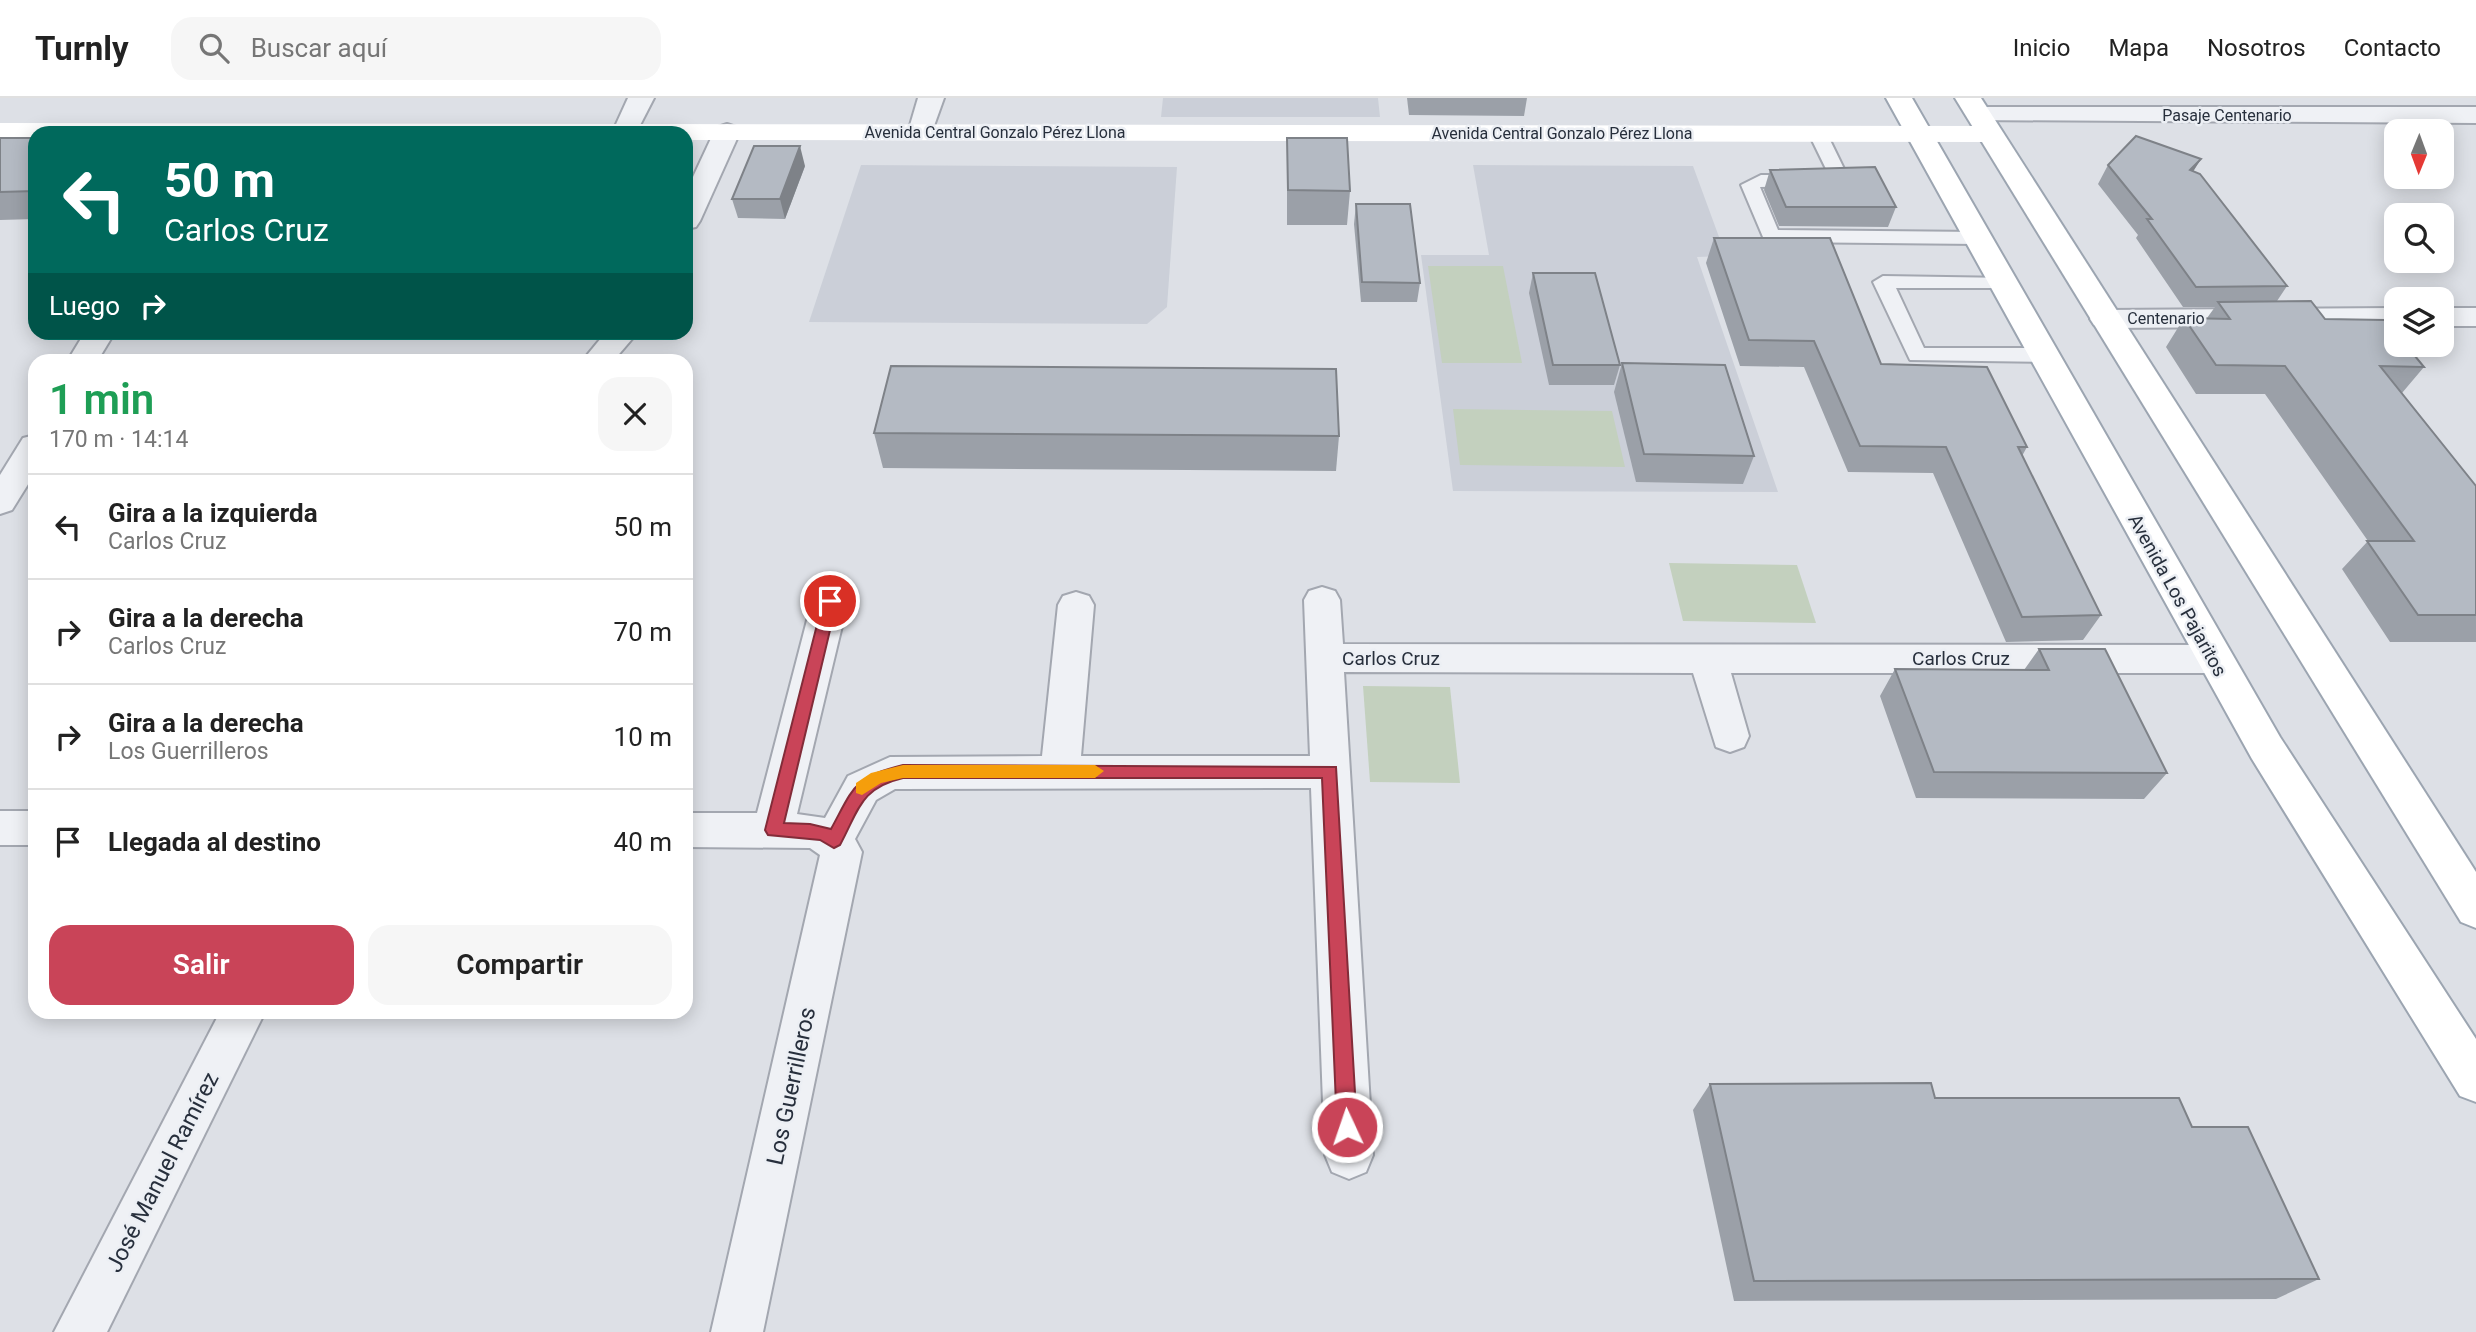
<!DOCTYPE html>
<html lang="es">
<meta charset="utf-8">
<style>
body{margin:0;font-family:Roboto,sans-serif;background:#f6f6f6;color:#222;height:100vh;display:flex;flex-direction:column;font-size:26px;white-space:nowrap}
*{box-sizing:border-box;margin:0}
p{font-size:23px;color:#767676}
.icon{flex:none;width:38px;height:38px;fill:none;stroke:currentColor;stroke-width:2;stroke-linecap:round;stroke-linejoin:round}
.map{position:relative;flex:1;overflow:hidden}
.sheet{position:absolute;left:28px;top:256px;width:665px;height:665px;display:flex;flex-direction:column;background:#fff;border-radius:21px;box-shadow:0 4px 18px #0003}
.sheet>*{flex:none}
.hud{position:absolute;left:28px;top:28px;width:665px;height:214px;border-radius:21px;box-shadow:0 4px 18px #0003;background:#00695c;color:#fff;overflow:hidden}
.needle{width:46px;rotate:181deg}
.buttons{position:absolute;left:2384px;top:21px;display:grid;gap:14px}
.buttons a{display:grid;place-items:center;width:70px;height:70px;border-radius:14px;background:#fff;box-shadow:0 4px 18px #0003;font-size:35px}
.pin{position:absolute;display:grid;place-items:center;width:60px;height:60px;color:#fff;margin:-30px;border:4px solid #fff;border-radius:50%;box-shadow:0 2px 7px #0007}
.me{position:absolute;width:77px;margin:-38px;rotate:357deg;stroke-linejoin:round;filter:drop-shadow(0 0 5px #0008)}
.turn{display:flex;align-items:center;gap:24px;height:147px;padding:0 21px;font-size:32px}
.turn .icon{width:91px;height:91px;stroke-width:2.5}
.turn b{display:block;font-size:49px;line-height:60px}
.then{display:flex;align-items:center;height:66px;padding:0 21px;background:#0003;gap:14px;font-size:26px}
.round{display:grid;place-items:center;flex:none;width:74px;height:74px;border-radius:21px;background:#f6f6f6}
.head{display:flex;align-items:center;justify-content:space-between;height:119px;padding:0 21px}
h1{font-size:42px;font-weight:600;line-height:52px;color:#1e9e55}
.cta{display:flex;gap:14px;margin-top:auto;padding:14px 21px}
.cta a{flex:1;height:80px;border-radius:21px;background:#c94458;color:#fff;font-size:28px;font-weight:600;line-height:80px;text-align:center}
.cta a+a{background:#f6f6f6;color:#222}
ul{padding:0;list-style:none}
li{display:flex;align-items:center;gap:21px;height:105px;padding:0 21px;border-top:2px solid #e0e0e0}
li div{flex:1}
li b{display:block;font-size:26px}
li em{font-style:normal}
header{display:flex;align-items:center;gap:42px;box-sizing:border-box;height:98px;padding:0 35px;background:#fff;border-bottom:2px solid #e0e0e0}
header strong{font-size:33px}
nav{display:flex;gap:38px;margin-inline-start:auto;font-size:24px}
.search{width:490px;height:63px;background:#f6f6f6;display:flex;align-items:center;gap:18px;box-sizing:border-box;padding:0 24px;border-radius:21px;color:#767676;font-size:26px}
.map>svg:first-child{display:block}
</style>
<header>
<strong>Turnly</strong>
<div class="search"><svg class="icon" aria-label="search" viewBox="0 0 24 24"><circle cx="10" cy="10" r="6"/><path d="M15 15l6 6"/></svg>Buscar aquí</div>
<nav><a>Inicio</a><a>Mapa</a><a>Nosotros</a><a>Contacto</a></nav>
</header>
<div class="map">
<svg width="2476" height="1234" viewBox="0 0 2476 1234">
<rect width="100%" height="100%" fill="#dde0e6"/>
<g fill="#cbcfd8">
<polygon points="1163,0 1378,0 1380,19 1161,19"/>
<polygon points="861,67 1177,69 1167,209 1147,226 809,224"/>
<polygon points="1473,67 1693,68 1726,158 1697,159 1778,394 1453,393 1421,157 1489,157"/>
</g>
<g fill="#c3d0be">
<polygon points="1428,168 1503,168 1522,265 1442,265"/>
<polygon points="1453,311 1612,313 1625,369 1460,367"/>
<polygon points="1669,465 1797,467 1816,525 1683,523"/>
<polygon points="1363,588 1450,589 1460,685 1370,684"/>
</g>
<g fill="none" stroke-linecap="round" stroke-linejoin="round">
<defs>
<g id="lane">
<polygon points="1818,31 1827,36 1847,77 1840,86 1834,87 1760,89 1778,132 1978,134 1988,140 1978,146 1777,144 1763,139 1741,87 1761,77 1829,77 1809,36"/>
<polygon points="1883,178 2010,180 2013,184 2010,188 2003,190 1896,190 1924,250 2043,250 2053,257 2043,264 1910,262 1873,184"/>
</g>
<g id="street">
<polygon points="628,0 654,0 636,35 612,35"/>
<polygon points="918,0 944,0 930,39 912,39 908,34"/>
<polygon points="1979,9 2476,9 2476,25 1970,22 1966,17 1970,12"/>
<polygon points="727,26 736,29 740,34 700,123 696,129 686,131 686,94 714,34 718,29"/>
<polygon points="2396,210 2396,228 2105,230 2094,227 2090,221 2094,215 2105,212"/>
<rect x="2441" y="210" width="35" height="18"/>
<polygon points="85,234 115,234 98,262 68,262"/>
<polygon points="606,234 638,234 614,262 583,262"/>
<polygon points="35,337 35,375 12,412 0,416 0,377 23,340"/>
<polygon points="1322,489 1335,493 1340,502 1343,546 2214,547 2227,551 2233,561 2227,571 2214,575 1731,575 1749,638 1744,649 1730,654 1716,649 1693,575 1344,574 1373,1057 1366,1074 1349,1081 1332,1074 1325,1057 1311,690 895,691 876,702 855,741 862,754 763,1234 711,1234 820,757 810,750 686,749 686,715 757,715 812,503 817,494 830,490 843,494 848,503 797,716 825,720 848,678 890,659 1042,658 1058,507 1063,498 1076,494 1089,498 1094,507 1081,658 1310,658 1304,502 1309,493"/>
<rect x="0" y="713" width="35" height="34"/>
<polygon points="220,914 265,914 107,1234 54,1234"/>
</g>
<g id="primary">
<polygon points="1886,0 1912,0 2280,639 2476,941 2476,1004 2460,998 2252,661"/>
<polygon points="1955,0 1981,0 2476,774 2476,830 2461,824"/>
</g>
</defs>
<use href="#lane" stroke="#a3a7b0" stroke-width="4"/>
<use href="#street" stroke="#a3a7b0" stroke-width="4"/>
<use href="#primary" stroke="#9ca5b1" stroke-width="4"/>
<use href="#lane" fill="#eff1f5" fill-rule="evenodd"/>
<use href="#street" fill="#eff1f5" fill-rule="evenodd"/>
<polygon fill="#fff" fill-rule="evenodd" points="0,25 1990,28 1999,31 2003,36 1999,41 1990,44 686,42 686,35 35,35 35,41 0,41"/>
<use href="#primary" fill="#fff" fill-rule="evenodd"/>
</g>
<g fill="#9ba0a8">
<polygon points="1407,0 1527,0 1524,18 1409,17"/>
<polygon points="0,40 35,40 35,121 0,122"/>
<polygon points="1287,40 1350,93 1347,127 1287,127"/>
<polygon points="2201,61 2193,73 2287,188 2277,203 2325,221 2424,269 2402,295 2476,388 2476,544 2390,544 2342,471 2368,443 2265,296 2196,296 2166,249 2184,220 2207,220 2215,209 2183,209 2136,140 2138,137 2098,86 2108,67"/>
<polygon points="805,68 785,121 738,120 732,101"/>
<polygon points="1770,72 1896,109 1888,129 1779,128 1764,92"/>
<polygon points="1356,106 1420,185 1417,204 1361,204 1354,126"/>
<polygon points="1714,140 1881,266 2027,349 2022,358 2101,517 2083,542 2006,544 1933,375 1848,374 1804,269 1740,268 1706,165"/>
<polygon points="1533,175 1620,267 1614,287 1549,287 1529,195"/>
<polygon points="1622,265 1754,358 1743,386 1636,384 1614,294"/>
<polygon points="874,335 1339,338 1336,373 883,370"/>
<polygon points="2039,551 2167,675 2144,701 1916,700 1880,598 1895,571 2024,572"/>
<polygon points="1710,986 1935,1000 2192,1029 2319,1181 2276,1201 1734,1203 1693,1012"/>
</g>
<g fill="#7e8288">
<polygon points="800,48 805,68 785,121 780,101"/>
<polygon points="2201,61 2189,80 2190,72"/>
</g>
<g fill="#b4bac3" stroke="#7e8288" stroke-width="2">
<polygon points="2136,38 2201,61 2190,72 2200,76 2287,188 2196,189 2147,121 2152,121 2108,67"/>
<polygon points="0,40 35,40 35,93 0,94"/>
<polygon points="1287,40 1347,40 1350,93 1288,92"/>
<polygon points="754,48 800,48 780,101 732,101"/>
<polygon points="1875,69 1896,109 1786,109 1770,72"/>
<polygon points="1356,106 1410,106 1420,185 1362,184"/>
<polygon points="1714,140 1830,140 1881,266 1987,269 2027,349 2018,349 2101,517 2022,519 1946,349 1860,348 1814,243 1749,242"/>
<polygon points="1533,175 1595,175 1620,267 1553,267"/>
<polygon points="2311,203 2325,221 2385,222 2396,235 2396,247 2406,247 2424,269 2380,268 2476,388 2476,517 2418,517 2367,443 2414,443 2285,268 2216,267 2184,220 2230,221 2218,204"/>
<polygon points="1622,265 1725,267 1754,358 1644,356"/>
<polygon points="891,268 1336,271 1339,338 874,335"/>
<polygon points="2039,551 2105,551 2167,675 1934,674 1895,571 2049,572"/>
<polygon points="1931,985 1935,1000 2179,1000 2192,1029 2248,1029 2319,1181 1754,1183 1710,986"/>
</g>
<path fill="#c94458" stroke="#832c39" stroke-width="2" d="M830,498L837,503L784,725L810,726L831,731C854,689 853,679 903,667L1336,669L1357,1029L1354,1036L1347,1039L1340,1036L1337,1029L1322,680H903C860,690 859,712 840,747L834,750L820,742L768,737L765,732L823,503Z"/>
<polygon fill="#f59e0b" points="903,667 1095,667 1104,673 1095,680 903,680 881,685 862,697 856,695 856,685 871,675"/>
<g text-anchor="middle" stroke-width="5" stroke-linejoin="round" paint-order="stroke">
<g font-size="16" fill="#272f3c" stroke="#eceff4">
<text x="2227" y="23">Pasaje Centenario</text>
<text x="995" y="40">Avenida Central Gonzalo Pérez Llona</text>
<text x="1562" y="41">Avenida Central Gonzalo Pérez Llona</text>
<text x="2166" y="226">Centenario</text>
</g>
<g font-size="19" fill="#272f3c" stroke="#eceff4">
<text transform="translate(2178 497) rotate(61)" y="7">Avenida Los Pajaritos</text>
<text x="1391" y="567">Carlos Cruz</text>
<text x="1961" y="567">Carlos Cruz</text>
</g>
<g font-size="23" fill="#272f3c" stroke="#eceff4">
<text transform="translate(791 988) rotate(-78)" y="8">Los Guerrilleros</text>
<text transform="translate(162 1074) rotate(-63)" y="8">José Manuel Ramírez</text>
</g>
</g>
</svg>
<div class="buttons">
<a><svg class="needle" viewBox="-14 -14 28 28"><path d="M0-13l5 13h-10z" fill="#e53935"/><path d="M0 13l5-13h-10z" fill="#767676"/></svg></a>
<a><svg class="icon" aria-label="search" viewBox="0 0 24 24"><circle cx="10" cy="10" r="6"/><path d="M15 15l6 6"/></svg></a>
<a><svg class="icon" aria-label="layers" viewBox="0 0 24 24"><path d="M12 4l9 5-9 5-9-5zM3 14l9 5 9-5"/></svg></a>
</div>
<div class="pin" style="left:830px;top:503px;background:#d93025"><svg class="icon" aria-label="arrive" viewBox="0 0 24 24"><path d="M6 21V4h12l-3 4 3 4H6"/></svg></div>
<svg class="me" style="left:1347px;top:1029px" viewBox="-20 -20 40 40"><circle r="17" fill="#c94458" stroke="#fff" stroke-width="3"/><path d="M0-11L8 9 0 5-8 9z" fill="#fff"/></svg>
<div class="hud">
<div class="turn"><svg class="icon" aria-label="left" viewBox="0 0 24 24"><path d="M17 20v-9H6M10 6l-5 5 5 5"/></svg><div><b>50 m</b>Carlos Cruz</div></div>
<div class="then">Luego<svg class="icon" aria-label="right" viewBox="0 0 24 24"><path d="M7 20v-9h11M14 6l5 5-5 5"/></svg></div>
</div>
<section class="sheet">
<div class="head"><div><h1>1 min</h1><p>170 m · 14:14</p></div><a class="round"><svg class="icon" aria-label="close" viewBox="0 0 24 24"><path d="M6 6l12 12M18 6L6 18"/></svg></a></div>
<ul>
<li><svg class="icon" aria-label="left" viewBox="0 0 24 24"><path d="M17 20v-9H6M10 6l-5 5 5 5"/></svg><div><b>Gira a la izquierda</b><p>Carlos Cruz</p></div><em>50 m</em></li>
<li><svg class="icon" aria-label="right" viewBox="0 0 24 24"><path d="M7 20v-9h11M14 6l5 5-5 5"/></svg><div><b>Gira a la derecha</b><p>Carlos Cruz</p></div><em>70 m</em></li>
<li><svg class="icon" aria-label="right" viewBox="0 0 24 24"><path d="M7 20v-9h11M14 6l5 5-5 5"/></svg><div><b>Gira a la derecha</b><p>Los Guerrilleros</p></div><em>10 m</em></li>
<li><svg class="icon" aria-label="arrive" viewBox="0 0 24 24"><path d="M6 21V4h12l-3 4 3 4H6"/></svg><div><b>Llegada al destino</b></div><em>40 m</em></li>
</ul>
<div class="cta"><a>Salir</a><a>Compartir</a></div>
</section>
</div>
